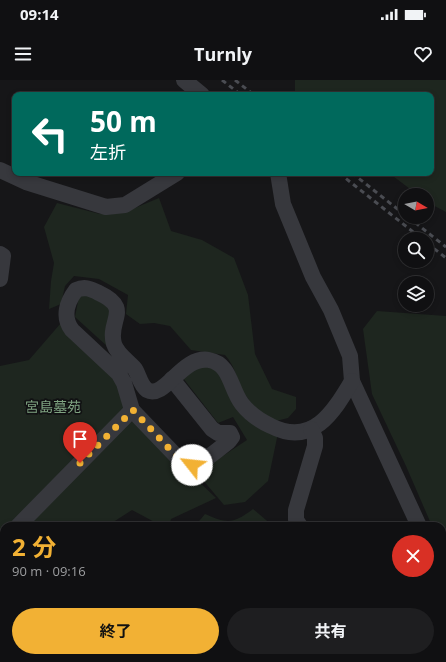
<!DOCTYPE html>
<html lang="ja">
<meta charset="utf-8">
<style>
body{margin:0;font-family:"Open Sans","Noto Sans JP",sans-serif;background:#1e1e20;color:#f1f3f6;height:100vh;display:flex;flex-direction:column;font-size:15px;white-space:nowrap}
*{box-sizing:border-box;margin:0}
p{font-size:13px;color:#9c9d9f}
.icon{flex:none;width:22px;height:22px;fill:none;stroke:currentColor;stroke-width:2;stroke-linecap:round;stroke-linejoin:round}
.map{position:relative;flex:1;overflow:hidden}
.sheet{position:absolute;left:0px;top:442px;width:446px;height:140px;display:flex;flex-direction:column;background:#101012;border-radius:12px 12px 0 0;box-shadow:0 2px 6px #0003,0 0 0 1px #303032}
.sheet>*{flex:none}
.guide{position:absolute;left:12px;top:12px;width:422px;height:84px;border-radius:8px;box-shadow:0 2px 6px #0003,0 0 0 1px #303032;background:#00695c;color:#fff;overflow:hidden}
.needle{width:26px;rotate:100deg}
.fabs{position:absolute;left:398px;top:108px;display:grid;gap:8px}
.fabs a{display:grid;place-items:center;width:36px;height:36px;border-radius:50%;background:#101012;box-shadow:0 2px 6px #0003,0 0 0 1px #303032;font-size:20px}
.pin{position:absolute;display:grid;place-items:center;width:34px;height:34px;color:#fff;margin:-41px -17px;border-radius:50% 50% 50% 0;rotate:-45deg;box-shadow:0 0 4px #0007}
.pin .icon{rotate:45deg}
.me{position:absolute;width:44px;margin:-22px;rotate:299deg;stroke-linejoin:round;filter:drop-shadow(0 0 3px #0008)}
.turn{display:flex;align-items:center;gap:14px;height:84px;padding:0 12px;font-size:18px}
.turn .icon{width:52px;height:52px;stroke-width:2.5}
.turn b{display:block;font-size:28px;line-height:34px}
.round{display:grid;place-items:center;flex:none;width:42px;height:42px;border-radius:21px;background:#1e1e20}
.overview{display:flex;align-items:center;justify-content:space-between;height:68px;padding:0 12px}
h1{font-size:24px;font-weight:700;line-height:30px;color:#f2b134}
.cta{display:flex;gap:8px;margin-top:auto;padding:8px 12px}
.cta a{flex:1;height:46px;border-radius:24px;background:#f2b134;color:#111;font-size:16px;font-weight:700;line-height:46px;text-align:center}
.cta a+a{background:#1e1e20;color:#f1f3f6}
.status{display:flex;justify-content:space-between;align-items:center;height:28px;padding:0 20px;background:#101012;direction:ltr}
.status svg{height:11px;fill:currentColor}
header{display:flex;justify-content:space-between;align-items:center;height:52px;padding:0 12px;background:#101012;font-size:18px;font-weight:700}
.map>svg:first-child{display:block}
</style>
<div class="status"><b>09:14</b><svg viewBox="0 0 49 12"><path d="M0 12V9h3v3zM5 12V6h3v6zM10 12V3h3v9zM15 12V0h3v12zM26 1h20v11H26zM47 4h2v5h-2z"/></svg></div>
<header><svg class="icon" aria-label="menu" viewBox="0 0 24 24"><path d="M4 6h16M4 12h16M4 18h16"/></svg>Turnly<svg class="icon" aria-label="heart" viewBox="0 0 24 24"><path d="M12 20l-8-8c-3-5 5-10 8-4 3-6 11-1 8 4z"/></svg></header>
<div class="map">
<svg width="446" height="582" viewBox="0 0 446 582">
<rect width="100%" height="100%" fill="#161618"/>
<g fill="#1e261f">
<polygon points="295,0 446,0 446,132 427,122 427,115 418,115 389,93 431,93 431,15 295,15"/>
<path d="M159,118L171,151L202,160L234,178L248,215L255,274L272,309L296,317V329L288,338L272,342C260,333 249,323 242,309C235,295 236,288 225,275L191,270L170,246L154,243L140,244L126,234L128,215L99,199L74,196L65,206L61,224L49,229L51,201L54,183L44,147L57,123L100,134L130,130Z"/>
<polygon points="80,211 107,221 113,231 107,266 75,237"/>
<polygon points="377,231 446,236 446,479 442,470 442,446 432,446 406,386 372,314 363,249"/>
<polygon points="61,243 118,300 127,325 13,446 4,446 4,456 0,460 0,286 29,280"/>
<polygon points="210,286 226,295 278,353 268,401 245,422 224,425 197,393 247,360 233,337 218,343 183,298 194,288"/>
<polygon points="135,341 216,418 171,439 169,446 162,446 132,430 107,446 25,446 125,344"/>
<path d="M253,429L273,446H195L205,434C228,444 233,444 253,429Z"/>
<polygon points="0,499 4,503 4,562 0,565"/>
<polygon points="446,528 446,582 426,582 427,578 442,578 442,537"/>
</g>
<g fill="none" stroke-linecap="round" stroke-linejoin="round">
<g stroke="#37383d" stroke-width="16">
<polyline points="184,0 202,15"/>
<polyline points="0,90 26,102 106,127 125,125 177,93"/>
<polyline points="278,93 283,124 313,197 331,230 350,276 352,301 419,446"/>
<polyline points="0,174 3,176 0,199"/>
<path d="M132,330L180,380C184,383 187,385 192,385C202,384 221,367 229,361L232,357L230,353H218L212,349L172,299"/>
<path d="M18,446L132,330L124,303L119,294L72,250C62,237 67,222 76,210C85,206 91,209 99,213C133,229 107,240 114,264C117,274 128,281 135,289C139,295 140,305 147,310C165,320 182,275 209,280C231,284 230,309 242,324C249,333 260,341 271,346C312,367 333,333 352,301"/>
<polyline points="300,446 296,440 296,430 315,366 315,358 311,349"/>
<polyline points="0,466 4,461"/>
<polyline points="0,489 4,495"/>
<polyline points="113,578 118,582"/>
<polyline points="214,578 219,582"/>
<polyline points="45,582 47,578"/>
<polyline points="90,582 92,578"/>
<polyline points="243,582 246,578"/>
<polyline points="416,582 417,578"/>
</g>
<g stroke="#4a4c52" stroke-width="3" stroke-dasharray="5 4" stroke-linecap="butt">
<polyline points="222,0 241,15"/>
<polyline points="235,0 254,15"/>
<polyline points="339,93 422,159"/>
<polyline points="352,93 405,135"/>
<polyline points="408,137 446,167"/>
<polyline points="427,163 446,178"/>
</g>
</g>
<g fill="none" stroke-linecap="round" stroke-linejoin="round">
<polyline stroke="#f2b134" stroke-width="7" stroke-dasharray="0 12.6" points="80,383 133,330 180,380 186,384 192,385"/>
</g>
<g text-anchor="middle" stroke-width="3.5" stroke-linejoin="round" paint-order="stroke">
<g font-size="14" fill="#7fa381" stroke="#111113">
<text x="53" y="332">宮島墓苑</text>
</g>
</g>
</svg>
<div class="fabs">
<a><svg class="needle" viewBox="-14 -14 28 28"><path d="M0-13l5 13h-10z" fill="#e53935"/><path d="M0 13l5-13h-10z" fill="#9c9d9f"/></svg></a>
<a><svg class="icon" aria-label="search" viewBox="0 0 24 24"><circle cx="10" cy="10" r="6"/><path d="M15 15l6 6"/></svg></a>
<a><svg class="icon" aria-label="layers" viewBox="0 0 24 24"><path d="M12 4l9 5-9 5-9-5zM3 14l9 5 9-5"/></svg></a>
</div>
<div class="pin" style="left:80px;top:383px;background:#d93025"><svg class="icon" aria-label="arrive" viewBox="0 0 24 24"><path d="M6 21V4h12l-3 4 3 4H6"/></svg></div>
<svg class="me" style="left:192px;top:385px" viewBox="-20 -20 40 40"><circle r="19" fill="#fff"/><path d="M0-13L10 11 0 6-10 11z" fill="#f2b134"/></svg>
<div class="guide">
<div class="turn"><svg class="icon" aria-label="left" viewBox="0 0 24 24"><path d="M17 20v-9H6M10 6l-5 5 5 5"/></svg><div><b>50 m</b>左折</div></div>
</div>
<section class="sheet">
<div class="overview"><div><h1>2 分</h1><p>90 m · 09:16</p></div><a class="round" style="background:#d93025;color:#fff"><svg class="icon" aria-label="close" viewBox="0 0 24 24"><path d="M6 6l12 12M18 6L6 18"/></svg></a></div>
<div class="cta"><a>終了</a><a>共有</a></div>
</section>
</div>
